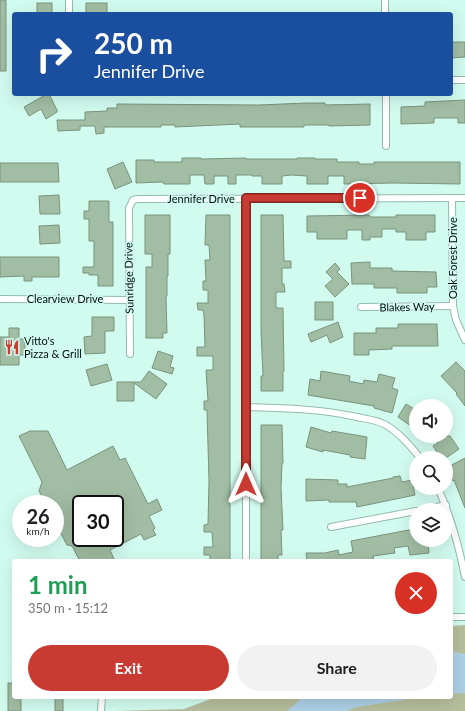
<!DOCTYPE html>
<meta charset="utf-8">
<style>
body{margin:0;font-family:Lato,sans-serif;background:#f2f2f2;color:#202124;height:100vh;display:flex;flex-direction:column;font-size:15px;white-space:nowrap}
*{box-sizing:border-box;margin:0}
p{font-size:13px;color:#757577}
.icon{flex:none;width:22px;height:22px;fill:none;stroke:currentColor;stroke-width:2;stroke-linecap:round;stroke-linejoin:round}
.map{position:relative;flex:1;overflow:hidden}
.sheet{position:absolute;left:12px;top:559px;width:441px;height:140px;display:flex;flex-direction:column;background:#fff;border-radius:4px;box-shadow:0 4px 16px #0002}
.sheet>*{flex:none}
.top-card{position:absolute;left:12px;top:12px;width:441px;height:84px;border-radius:4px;box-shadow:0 4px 16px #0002;background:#1a4fa0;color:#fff;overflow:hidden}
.controls{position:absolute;left:409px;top:399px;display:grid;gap:8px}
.controls a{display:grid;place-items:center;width:44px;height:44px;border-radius:50%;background:#fff;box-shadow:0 4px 16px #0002;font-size:20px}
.speed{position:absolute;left:12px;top:495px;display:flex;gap:8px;font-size:20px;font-weight:700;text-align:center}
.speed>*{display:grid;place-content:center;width:52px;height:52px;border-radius:50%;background:#fff;box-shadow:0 4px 16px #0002;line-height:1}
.speed small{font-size:10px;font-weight:400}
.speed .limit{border:2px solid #111;border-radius:6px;background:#fff;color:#111}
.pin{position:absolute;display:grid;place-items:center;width:34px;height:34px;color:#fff;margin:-17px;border:2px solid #fff;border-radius:50%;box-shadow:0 1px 4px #0007}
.me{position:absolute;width:44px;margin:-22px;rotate:0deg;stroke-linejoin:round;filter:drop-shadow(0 0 3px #0008)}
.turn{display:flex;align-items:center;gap:14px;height:84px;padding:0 16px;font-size:18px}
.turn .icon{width:52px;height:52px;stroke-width:2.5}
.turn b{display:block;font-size:28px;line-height:34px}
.round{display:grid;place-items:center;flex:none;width:42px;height:42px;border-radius:21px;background:#f2f2f2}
.headline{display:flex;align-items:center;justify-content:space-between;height:68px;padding:0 16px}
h1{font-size:24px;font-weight:700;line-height:30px;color:#1e9e55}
.action{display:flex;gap:8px;margin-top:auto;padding:8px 16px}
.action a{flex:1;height:46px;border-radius:24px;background:#c93b32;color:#fff;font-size:16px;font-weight:700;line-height:46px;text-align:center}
.action a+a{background:#f2f2f2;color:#202124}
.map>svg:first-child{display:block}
</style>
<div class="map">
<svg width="465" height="711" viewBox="0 0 465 711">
<rect width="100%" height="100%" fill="#d2fbf0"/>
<polygon fill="#b6be9c" points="465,625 465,711 115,711 184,709 216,697 451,697 451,626"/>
<g fill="#aecfe5">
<polygon points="451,651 465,654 465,693 451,694"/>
<polygon points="303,697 422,697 357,707 347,711 287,711"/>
</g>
<g fill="#a1bda3" stroke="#79937c" fill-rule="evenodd">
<rect x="0" y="0" width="6" height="71"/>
<rect x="37" y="3" width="15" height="11"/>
<rect x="86" y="3" width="21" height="11"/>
<polygon points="451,42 465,42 465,57 451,58"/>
<polygon points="47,94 49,94 57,110 57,112 46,119 41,109 29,116 24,107"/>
<polygon points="465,100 465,123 458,123 458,118 434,118 434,123 401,124 401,107 425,106 425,102"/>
<polygon points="306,103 325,103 325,105 370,104 370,125 329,126 329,125 304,125 304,127 240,127 240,124 175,127 175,125 161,125 161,127 104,127 104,133 96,134 95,126 80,126 80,130 58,131 57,120 85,120 85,112 107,111 107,108 117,108 117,104 259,105"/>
<polygon points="182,158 201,158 201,159 246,158 246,159 297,159 297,158 315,158 315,159 337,159 337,162 359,162 359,164 374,164 374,162 460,162 460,184 394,183 344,184 344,176 328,176 328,184 307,184 307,176 291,175 282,176 282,184 262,184 262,176 252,176 252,175 236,175 236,184 228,184 228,176 214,176 214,184 205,184 204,175 190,175 190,184 164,184 163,182 136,183 136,160 154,160 154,162 182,162"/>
<polygon points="123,162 132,182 115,189 107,169"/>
<polygon points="0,163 58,163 59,182 0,182"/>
<polygon points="59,195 60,214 40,214 39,196"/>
<polygon points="89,201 109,201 109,222 113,222 113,286 98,286 98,275 89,275 89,273 83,273 83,267 94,267 94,241 89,241 89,219 84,219 84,211 89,211"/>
<polygon points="145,215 170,215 170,254 168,254 168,276 167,276 167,296 166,297 167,333 163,333 163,338 146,338 146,267 152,267 152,254 145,254"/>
<polygon points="206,215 230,215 230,561 210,561 210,555 204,555 204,547 213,547 212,532 204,532 204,525 208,524 209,481 207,410 204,410 204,401 208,401 206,370 213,370 213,356 197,356 197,347 205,347 204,315 203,310 198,310 197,303 208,303 208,290 203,290 203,281 206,281 205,260 210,260 209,245 205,245"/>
<polygon points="261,215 283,215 284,261 291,261 291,268 282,268 282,284 284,284 285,292 276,292 276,308 283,308 284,371 283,371 283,391 261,391 261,376 263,376 261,332"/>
<polygon points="369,215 370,217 396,217 396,215 435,215 435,232 426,232 426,240 406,240 406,232 396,232 396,229 382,229 382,237 370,237 370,240 362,240 362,230 347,230 347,239 317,239 317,232 307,232 307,216"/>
<polygon points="59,225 60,243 40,244 39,226"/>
<polygon points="0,257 59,257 59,277 32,277 32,281 24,281 24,276 0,277"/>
<polygon points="370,262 370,268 392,268 392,271 436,272 437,287 427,287 427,293 397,293 397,288 374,288 374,284 352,284 351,263"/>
<polygon points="335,263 340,269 337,272 349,284 335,297 325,286 333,279 326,272"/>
<rect x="315" y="302" width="18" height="18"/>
<polygon points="92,317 114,317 114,331 105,331 105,353 85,354 84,337 92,336"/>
<polygon points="338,322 343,337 330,343 327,335 311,342 308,334"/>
<polygon points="398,324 437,324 438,346 392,346 392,349 369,350 369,355 354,355 354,333 376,333 376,328 398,328"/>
<polygon points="9,328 19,328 19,339 25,339 25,355 19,355 19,365 0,365 0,337 9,337"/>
<polygon points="158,351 173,356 170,367 174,368 172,374 152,368"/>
<polygon points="456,362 465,371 465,406 456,394 457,393 441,376"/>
<polygon points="107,364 112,380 91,386 86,370"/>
<polygon points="149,371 167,384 156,399 134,383 134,401 117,401 117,382 141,382"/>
<polygon points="321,371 350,376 349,381 363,384 364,380 377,382 379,374 395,378 392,388 398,390 392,413 374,408 374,406 308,395 310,379 320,381"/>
<polygon points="406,404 416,410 416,422 413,426 411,426 398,417"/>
<polygon points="261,425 282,425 283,463 282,463 281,487 283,530 281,530 282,555 278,555 278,561 261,561"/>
<polygon points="311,427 331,433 332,431 367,437 365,459 350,457 350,455 323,450 323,452 306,447"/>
<path d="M30,431H48L67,470L113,446L120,460L125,458L148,504L157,499L162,510L149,516L155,528L153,530L156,535L144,540L141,534L110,550L115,561H80L72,546L67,545L55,522V504H46L39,491L42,482L19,436ZM81,504H115V538H81Z"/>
<polygon points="432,436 450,436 459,449 446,458 441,458 433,446 438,443"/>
<polygon points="465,458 465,508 454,480 453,481 446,468"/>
<polygon points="400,476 402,482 412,480 415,495 357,507 356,502 329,502 329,500 306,501 306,479 338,480 338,484 347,484 347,487 393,478 393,477"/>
<polygon points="414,529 416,540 428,540 429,553 410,555 408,546 394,548 395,553 373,556 374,561 307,561 306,553 325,553 338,550 339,555 353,552 351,541"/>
<polygon points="8,683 14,683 14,697 21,697 21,711 8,711"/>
<rect x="55" y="697" width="8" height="14"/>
</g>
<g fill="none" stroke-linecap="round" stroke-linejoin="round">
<defs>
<g id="minor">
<polyline points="385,0 385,14"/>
<polyline points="69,14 69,0"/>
<polyline points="451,80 465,80"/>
<polyline points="386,94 386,146"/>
<polyline points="452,198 453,306 456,320 465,340"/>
<polyline points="0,299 129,300"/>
<polyline points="361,307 453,306"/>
<polyline points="130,354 129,208 133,200 138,199 465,198"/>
<path d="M247,407C284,408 321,409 357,417C366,419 376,420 384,424C399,432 410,445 420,458"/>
<path d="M438,488C451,517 459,546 465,577"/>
<polyline points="422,510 446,505"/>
<polyline points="331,527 416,511"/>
<polyline points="246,561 246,199"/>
<polyline points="451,617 465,617"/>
<polyline points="101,711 102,697"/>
</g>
</defs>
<use href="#minor" stroke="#92bab0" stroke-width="8"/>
<use href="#minor" stroke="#fff" stroke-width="6"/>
</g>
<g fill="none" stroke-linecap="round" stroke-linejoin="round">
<defs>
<polyline id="route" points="246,484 246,198 360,198"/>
</defs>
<use href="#route" stroke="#832620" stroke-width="10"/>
<use href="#route" stroke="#c93b32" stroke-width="7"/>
</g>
<defs>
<symbol id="restaurant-bare" viewBox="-9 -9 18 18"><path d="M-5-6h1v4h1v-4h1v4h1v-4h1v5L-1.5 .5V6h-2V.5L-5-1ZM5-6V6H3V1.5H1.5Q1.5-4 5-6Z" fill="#c93b32" stroke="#d2fbf0" stroke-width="2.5" paint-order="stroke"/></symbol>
</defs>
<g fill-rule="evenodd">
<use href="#restaurant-bare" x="1" y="336" width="22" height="22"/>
</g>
<g text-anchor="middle" stroke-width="3" stroke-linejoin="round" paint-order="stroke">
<g font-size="11" fill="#03100d" stroke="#d2fbf0">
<text x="201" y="203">Jennifer Drive</text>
<text transform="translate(453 258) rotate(-90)" y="4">Oak Forest Drive</text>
<text transform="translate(129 278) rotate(-91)" y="4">Sunridge Drive</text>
<text x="65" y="303">Clearview Drive</text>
<text transform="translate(407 307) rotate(-1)" y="4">Blakes Way</text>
</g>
<g font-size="11" fill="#03100d" stroke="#d2fbf0" text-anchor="start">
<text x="24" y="345">Vitto's<tspan x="24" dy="13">Pizza &amp; Grill</tspan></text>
</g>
</g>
</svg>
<div class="controls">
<a><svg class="icon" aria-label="sound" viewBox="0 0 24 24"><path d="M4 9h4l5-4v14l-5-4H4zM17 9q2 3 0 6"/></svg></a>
<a><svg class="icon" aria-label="search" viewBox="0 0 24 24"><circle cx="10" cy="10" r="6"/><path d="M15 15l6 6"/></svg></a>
<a><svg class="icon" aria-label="layers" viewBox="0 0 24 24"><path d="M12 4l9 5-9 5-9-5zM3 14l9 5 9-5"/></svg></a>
</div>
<div class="speed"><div>26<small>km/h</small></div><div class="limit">30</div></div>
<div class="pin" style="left:360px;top:198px;background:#d93025"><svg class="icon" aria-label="arrive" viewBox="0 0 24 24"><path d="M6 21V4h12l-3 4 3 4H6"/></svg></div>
<svg class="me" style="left:246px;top:484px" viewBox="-20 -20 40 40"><path d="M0-17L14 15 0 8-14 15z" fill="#c93b32" stroke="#fff" stroke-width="4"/></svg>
<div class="top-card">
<div class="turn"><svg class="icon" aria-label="right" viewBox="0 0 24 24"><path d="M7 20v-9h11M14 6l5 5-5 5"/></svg><div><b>250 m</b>Jennifer Drive</div></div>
</div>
<section class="sheet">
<div class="headline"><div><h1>1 min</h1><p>350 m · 15:12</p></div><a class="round" style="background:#d93025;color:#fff"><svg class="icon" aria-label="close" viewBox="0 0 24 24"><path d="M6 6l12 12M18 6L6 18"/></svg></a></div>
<div class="action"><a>Exit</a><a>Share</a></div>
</section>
</div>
